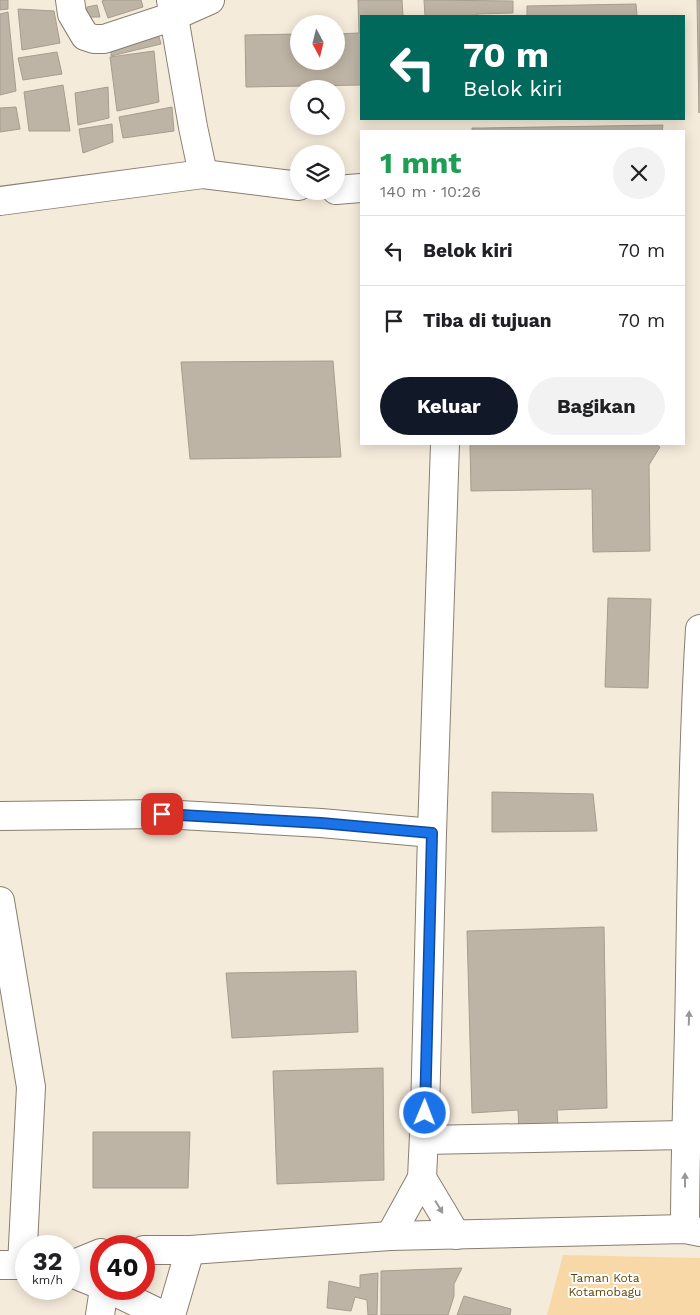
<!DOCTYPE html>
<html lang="id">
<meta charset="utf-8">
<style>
body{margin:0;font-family:"Work Sans",sans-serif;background:#f2f2f2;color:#202124;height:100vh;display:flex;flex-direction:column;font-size:19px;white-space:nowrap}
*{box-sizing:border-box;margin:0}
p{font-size:16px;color:#757577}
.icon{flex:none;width:28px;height:28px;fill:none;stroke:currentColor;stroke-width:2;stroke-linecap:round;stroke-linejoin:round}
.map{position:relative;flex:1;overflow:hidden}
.drawer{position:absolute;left:360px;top:130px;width:325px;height:315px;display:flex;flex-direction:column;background:#fff;border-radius:0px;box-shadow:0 2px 12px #0003}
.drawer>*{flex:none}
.banner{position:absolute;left:360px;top:15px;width:325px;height:105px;border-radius:0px;box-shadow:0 2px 12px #0003;background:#00695c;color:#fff;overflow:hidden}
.needle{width:32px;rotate:173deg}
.buttons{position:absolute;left:290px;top:15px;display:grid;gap:10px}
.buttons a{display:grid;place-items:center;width:55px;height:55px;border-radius:50%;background:#fff;box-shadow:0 2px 12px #0003;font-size:25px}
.speed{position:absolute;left:15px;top:1235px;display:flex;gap:10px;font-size:25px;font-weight:700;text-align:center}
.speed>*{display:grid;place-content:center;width:65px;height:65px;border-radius:50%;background:#fff;box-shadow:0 2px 12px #0003;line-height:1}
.speed small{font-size:12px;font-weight:400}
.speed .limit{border:8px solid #d22;background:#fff;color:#111}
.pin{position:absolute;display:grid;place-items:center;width:42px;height:42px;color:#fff;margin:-21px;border-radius:10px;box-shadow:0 2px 8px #0006}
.me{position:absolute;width:55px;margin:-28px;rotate:1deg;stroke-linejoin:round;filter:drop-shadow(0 0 4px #0008)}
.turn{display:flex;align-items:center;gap:18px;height:105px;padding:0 20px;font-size:22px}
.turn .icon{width:65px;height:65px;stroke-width:2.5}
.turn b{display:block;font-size:35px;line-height:42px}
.round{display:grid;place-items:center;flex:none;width:52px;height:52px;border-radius:26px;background:#f2f2f2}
.headline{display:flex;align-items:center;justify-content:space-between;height:85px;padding:0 20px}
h1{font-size:30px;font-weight:700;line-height:38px;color:#1e9e55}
.cta{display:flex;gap:10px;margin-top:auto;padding:10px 20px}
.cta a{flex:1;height:58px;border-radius:30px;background:#111827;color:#fff;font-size:20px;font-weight:700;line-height:58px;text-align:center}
.cta a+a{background:#f2f2f2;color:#202124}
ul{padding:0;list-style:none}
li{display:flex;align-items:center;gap:15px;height:70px;padding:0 20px;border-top:1px solid #e0e0e0}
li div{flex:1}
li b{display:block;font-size:19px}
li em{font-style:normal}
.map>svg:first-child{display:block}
</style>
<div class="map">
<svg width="700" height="1315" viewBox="0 0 700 1315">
<rect width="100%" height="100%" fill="#f5ebdb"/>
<polygon fill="#f8d8a6" points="563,1255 700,1258 700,1315 547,1315"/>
<g fill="#bdb4a5" stroke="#a69d8f">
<polygon points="0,0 8,0 8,9 0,10"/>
<polygon points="105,0 141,0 143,7 108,18 102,1"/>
<polygon points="358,0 402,0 403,16 361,16 361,85 246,87 245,35 299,34 299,61 336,61 336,34 359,33"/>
<polygon points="424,0 513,1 513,13 477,14 478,16 425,16"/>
<polygon points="697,0 700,0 699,113"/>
<polygon points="636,4 637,16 527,16 527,6"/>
<polygon points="97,5 100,17 86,17 87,7"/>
<polygon points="18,9 54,11 60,43 22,50"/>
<polygon points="8,12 16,91 0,95 0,14"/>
<polygon points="157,29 161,44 111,56 111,48"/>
<polygon points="154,51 159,102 117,111 110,57"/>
<polygon points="57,52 62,74 23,80 18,58"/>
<polygon points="63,85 70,131 29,131 24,92"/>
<polygon points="108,87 109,118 78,125 75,93"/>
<polygon points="16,107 20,129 0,132 0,108"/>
<polygon points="172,107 174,131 123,138 119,117"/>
<polygon points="112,124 113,142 83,153 79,129"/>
<polygon points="663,125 662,131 472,131 472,128 483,128"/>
<polygon points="333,361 341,457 190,459 181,362"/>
<polygon points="470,444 655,444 660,447 649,465 650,551 593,552 592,489 471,491"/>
<polygon points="608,598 651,599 648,688 605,687"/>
<polygon points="492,792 593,794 597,831 492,832"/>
<polygon points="604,927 607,1108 557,1110 558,1127 519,1132 518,1110 472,1113 467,931"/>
<polygon points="356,971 358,1032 232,1038 226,973"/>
<polygon points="383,1068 384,1180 277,1184 273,1071"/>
<polygon points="93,1132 190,1132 188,1188 93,1188"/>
<polygon points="462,1268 454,1284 454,1296 448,1315 381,1315 381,1271"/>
<polygon points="378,1273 377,1315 368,1315 367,1300 355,1297 351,1311 327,1308 329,1281 360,1288 360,1275"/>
<polygon points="464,1296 511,1309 510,1315 457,1315"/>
</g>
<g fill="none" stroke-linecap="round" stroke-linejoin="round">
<defs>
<g id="minor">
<polyline points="70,0 72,14 85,36 94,39 104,39 174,16 210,0"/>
<polyline points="171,0 193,127 203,174"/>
<polyline points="336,190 361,188"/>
<polyline points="0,201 203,174 299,186"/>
<polyline points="0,816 162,814 321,823 432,833"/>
<polyline points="0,901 31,1087 22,1265"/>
<polyline points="424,1140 685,1135"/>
<polyline points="422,1178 456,1235"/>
<path d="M685,1229C685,1145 689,1060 690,976C692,860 693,745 700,629"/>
<polyline points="390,1236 422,1178 425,1113 432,833 445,444"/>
<polyline points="100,1315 104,1289"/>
</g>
<g id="highway">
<polyline points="144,1250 190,1250 390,1236 685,1229 700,1232"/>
<polyline points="0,1265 26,1265"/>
<polyline points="69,1266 101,1253"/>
<polyline points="69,1272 101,1285"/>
<polyline points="109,1289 163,1315"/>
<polyline points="171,1315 190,1250"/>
</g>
</defs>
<use href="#minor" stroke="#887f71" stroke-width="30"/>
<use href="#highway" stroke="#887f71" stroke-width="30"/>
<use href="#minor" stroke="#fff" stroke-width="28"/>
<use href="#highway" stroke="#fff" stroke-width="28"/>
</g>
<defs><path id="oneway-solid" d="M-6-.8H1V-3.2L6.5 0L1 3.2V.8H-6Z" transform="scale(1.25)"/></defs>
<g fill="#999895">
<use href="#oneway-solid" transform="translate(689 1018) rotate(-88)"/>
<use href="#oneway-solid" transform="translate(685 1180) rotate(-90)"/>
<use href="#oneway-solid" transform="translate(439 1207) rotate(59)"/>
</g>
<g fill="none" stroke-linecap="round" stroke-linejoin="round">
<defs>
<polyline id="route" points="162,814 321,823 432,833 425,1113"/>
</defs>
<use href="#route" stroke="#114b97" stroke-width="12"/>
<use href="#route" stroke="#1a73e8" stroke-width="9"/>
</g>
<g text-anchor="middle" stroke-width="4" stroke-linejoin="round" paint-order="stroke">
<g font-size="12" fill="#634402" stroke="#fff">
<text x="605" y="1282">Taman Kota<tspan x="605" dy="14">Kotamobagu</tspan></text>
</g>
</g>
</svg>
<div class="buttons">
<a><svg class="needle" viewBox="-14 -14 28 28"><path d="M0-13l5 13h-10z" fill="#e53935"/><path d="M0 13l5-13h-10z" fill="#757577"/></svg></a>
<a><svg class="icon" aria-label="search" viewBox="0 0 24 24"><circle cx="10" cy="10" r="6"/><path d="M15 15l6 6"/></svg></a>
<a><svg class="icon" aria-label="layers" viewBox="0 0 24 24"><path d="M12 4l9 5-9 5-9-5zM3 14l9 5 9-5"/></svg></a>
</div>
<div class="speed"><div>32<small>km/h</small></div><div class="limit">40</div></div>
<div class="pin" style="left:162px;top:814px;background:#d93025"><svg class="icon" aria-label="arrive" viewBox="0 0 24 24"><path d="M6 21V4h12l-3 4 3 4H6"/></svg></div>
<svg class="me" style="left:425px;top:1113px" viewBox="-20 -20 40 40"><circle r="17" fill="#1a73e8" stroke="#fff" stroke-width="3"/><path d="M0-11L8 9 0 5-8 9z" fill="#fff"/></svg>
<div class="banner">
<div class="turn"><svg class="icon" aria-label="left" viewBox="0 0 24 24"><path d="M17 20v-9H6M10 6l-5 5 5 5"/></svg><div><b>70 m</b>Belok kiri</div></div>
</div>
<section class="drawer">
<div class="headline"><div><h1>1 mnt</h1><p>140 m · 10:26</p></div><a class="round"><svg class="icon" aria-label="close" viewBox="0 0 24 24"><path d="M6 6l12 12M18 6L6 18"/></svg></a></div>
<ul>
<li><svg class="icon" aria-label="left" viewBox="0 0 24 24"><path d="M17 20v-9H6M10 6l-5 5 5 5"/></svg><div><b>Belok kiri</b></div><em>70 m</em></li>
<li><svg class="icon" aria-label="arrive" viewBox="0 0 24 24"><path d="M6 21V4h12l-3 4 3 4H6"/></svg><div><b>Tiba di tujuan</b></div><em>70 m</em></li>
</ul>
<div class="cta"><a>Keluar</a><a>Bagikan</a></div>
</section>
</div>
